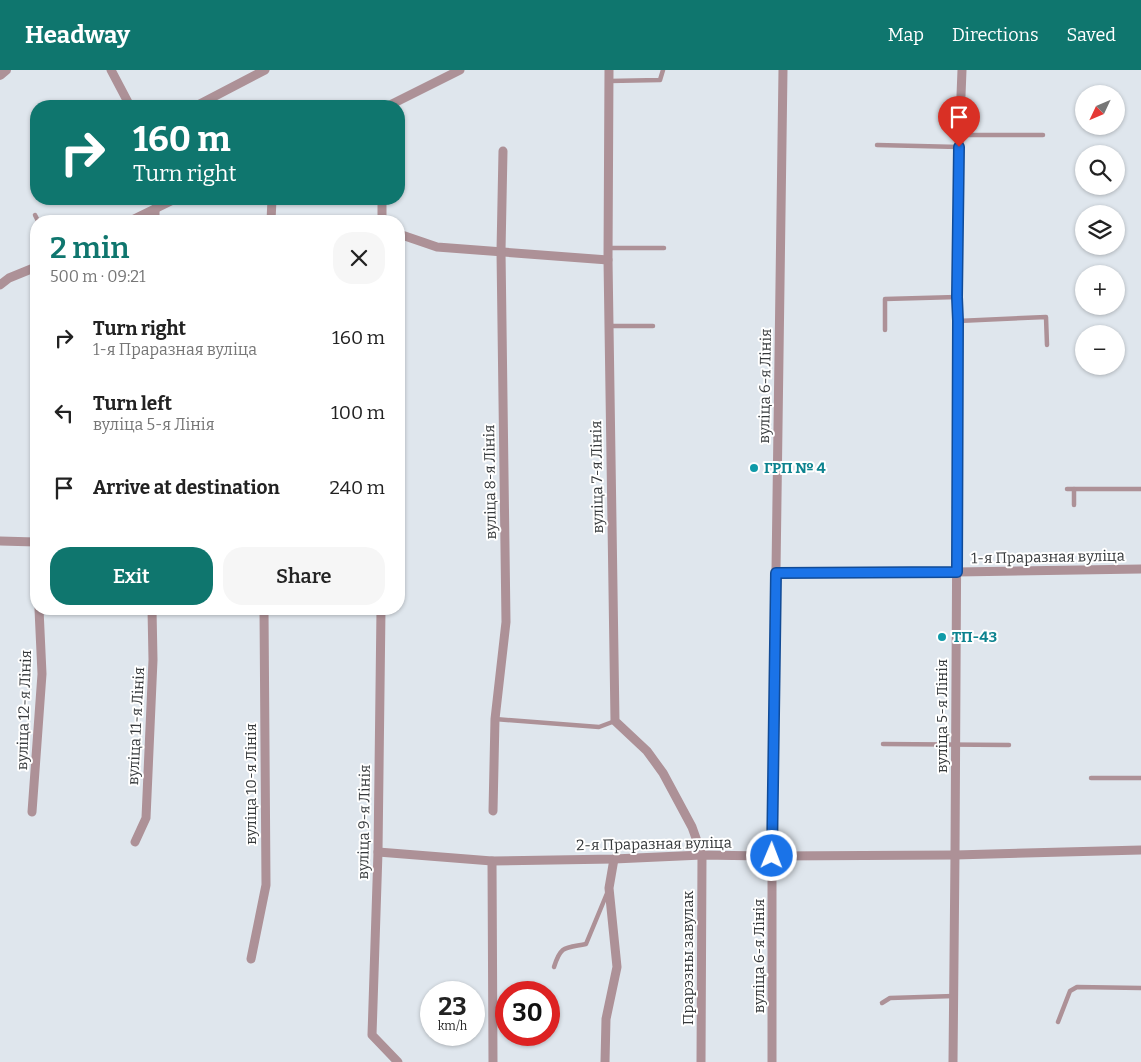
<!DOCTYPE html>
<meta charset="utf-8">
<style>
body{margin:0;font-family:Bitter,serif;background:#f6f6f6;color:#222;height:100vh;display:flex;flex-direction:column;font-size:19px;white-space:nowrap}
*{box-sizing:border-box;margin:0}
p{font-size:16px;color:#767676}
.icon{flex:none;width:28px;height:28px;fill:none;stroke:currentColor;stroke-width:2;stroke-linecap:round;stroke-linejoin:round}
.map{position:relative;flex:1;overflow:hidden}
.side{position:absolute;left:30px;top:145px;width:375px;height:400px;display:flex;flex-direction:column;background:#fff;border-radius:20px;box-shadow:0 1px 4px #0004}
.side>*{flex:none}
.guide{position:absolute;left:30px;top:30px;width:375px;height:105px;border-radius:20px;box-shadow:0 1px 4px #0004;background:#0f766e;color:#fff;overflow:hidden}
.needle{width:32px;rotate:226deg}
.fabs{position:absolute;left:1075px;top:15px;display:grid;gap:10px}
.fabs a{display:grid;place-items:center;width:50px;height:50px;border-radius:50%;background:#fff;box-shadow:0 1px 4px #0004;font-size:25px}
.speed{position:absolute;left:420px;top:911px;display:flex;gap:10px;font-size:25px;font-weight:700;text-align:center}
.speed>*{display:grid;place-content:center;width:65px;height:65px;border-radius:50%;background:#fff;box-shadow:0 1px 4px #0004;line-height:1}
.speed small{font-size:12px;font-weight:400}
.speed .limit{border:8px solid #d22;background:#fff;color:#111}
.pin{position:absolute;display:grid;place-items:center;width:42px;height:42px;color:#fff;margin:-51px -21px;border-radius:50% 50% 50% 0;rotate:-45deg;box-shadow:0 0 5px #0007}
.pin .icon{rotate:45deg}
.me{position:absolute;width:55px;margin:-28px;rotate:1deg;stroke-linejoin:round;filter:drop-shadow(0 0 4px #0008)}
.turn{display:flex;align-items:center;gap:18px;height:105px;padding:0 20px;font-size:22px}
.turn .icon{width:65px;height:65px;stroke-width:2.5}
.turn b{display:block;font-size:35px;line-height:42px}
.round{display:grid;place-items:center;flex:none;width:52px;height:52px;border-radius:20px;background:#f6f6f6}
.overview{display:flex;align-items:center;justify-content:space-between;height:85px;padding:0 20px}
h1{font-size:30px;font-weight:600;line-height:38px;color:#0f766e}
.action{display:flex;gap:10px;margin-top:auto;padding:10px 20px}
.action a{flex:1;height:58px;border-radius:20px;background:#0f766e;color:#fff;font-size:20px;font-weight:600;line-height:58px;text-align:center}
.action a+a{background:#f6f6f6;color:#222}
ul{padding:0;list-style:none}
li{display:flex;align-items:center;gap:15px;height:75px;padding:0 20px}
li div{flex:1}
li b{display:block;font-size:19px}
li em{font-style:normal}
header{display:flex;align-items:center;gap:30px;box-sizing:border-box;height:70px;padding:0 25px;background:#0f766e;color:#fff}
header strong{font-size:24px}
nav{display:flex;gap:28px;margin-inline-start:auto;font-size:18px}
.map>svg:first-child{display:block}
</style>
<header>
<strong>Headway</strong>
<nav><a>Map</a><a>Directions</a><a>Saved</a></nav>
</header>
<div class="map">
<svg width="1141" height="992" viewBox="0 0 1141 992">
<rect width="100%" height="100%" fill="#dfe6ed"/>
<g fill="none" stroke-linecap="round" stroke-linejoin="round">
<g stroke="#ad9197" stroke-width="4.5">
<polyline points="609,11 660,10 663,0"/>
<polyline points="960,65 1043,65"/>
<polyline points="877,75 959,77"/>
<polyline points="35,145 38,151"/>
<polyline points="608,178 664,178"/>
<polyline points="958,251 1046,247 1047,275"/>
<polyline points="609,256 653,256"/>
<polyline points="885,260 885,229 957,227"/>
<polyline points="1067,419 1141,419"/>
<polyline points="1074,419 1074,435"/>
<polyline points="495,649 599,657 615,651"/>
<polyline points="883,674 1009,675"/>
<polyline points="1091,708 1141,708"/>
<path d="M554,897C561,875 565,878 586,874L608,821"/>
<polyline points="882,933 890,928 954,926"/>
<polyline points="1058,952 1070,921 1077,917 1141,918"/>
</g>
<g stroke="#ad9197" stroke-width="9">
<polyline points="111,0 130,36"/>
<polyline points="609,0 608,190 615,651 647,681 663,703 692,757 702,785 701,992"/>
<polyline points="196,36 265,0"/>
<polyline points="388,36 460,0"/>
<polyline points="130,151 175,129"/>
<polyline points="155,151 155,139"/>
<polyline points="271,151 272,129"/>
<polyline points="382,151 382,129"/>
<polyline points="399,164 437,177 608,190"/>
<polyline points="0,215 9,208 36,197"/>
<polyline points="36,454 36,487"/>
<polyline points="0,471 36,472"/>
<polyline points="776,503 957,502 1141,499"/>
<polyline points="381,539 378,782 372,965 398,992"/>
<polyline points="493,741 495,649 506,552 501,181 503,81"/>
<polyline points="32,742 42,604 39,539"/>
<polyline points="135,772 146,748 153,590 152,539"/>
<polyline points="378,782 492,791 614,789 702,785 772,786 955,785 1141,780"/>
<polyline points="492,791 493,992"/>
<polyline points="251,889 266,815 264,539"/>
<polyline points="605,992 606,949 617,897 609,818 614,789"/>
<polyline points="772,992 772,786 783,0"/>
<polyline points="953,992 955,785 958,251 957,227 959,77 962,0"/>
</g>
<polyline stroke="#ad9197" stroke-width="10" points="0,5 6,0"/>
</g>
<g fill="none" stroke-linecap="round" stroke-linejoin="round">
<defs>
<polyline id="route" points="772,786 776,503 957,502 958,251 957,227 959,77"/>
</defs>
<use href="#route" stroke="#114b97" stroke-width="12"/>
<use href="#route" stroke="#1a73e8" stroke-width="9"/>
</g>
<g fill="#0f9aa8" stroke="#fff" stroke-width="2">
<circle cx="754" cy="398" r="5"/>
<circle cx="942" cy="567" r="5"/>
</g>
<g text-anchor="middle" stroke-width="4" stroke-linejoin="round" paint-order="stroke">
<g font-size="15" fill="#35383a" stroke="#fff">
<text transform="translate(765 316) rotate(-89)" y="5">вуліца 6-я Лінія</text>
<text transform="translate(597 407) rotate(-91)" y="5">вуліца 7-я Лінія</text>
<text transform="translate(490 412) rotate(-91)" y="5">вуліца 8-я Лінія</text>
<text transform="translate(1048 487) rotate(-1)" y="5">1-я Праразная вуліца</text>
<text transform="translate(24 640) rotate(-88)" y="5">вуліца 12-я Лінія</text>
<text transform="translate(942 646) rotate(-90)" y="5">вуліца 5-я Лінія</text>
<text transform="translate(136 656) rotate(-87)" y="5">вуліца 11-я Лінія</text>
<text transform="translate(251 714) rotate(-90)" y="5">вуліца 10-я Лінія</text>
<text transform="translate(364 752) rotate(-89)" y="5">вуліца 9-я Лінія</text>
<text transform="translate(654 774) rotate(-1)" y="5">2-я Праразная вуліца</text>
<text transform="translate(759 886) rotate(-90)" y="5">вуліца 6-я Лінія</text>
<text transform="translate(688 888) rotate(-90)" y="5">Прарэзны завулак</text>
</g>
<g font-size="15" font-weight="bold" fill="#0d838f" stroke="#fff" text-anchor="start">
<text x="764" y="403">ГРП № 4</text>
<text x="952" y="572">ТП-43</text>
</g>
</g>
</svg>
<div class="fabs">
<a><svg class="needle" viewBox="-14 -14 28 28"><path d="M0-13l5 13h-10z" fill="#e53935"/><path d="M0 13l5-13h-10z" fill="#767676"/></svg></a>
<a><svg class="icon" aria-label="search" viewBox="0 0 24 24"><circle cx="10" cy="10" r="6"/><path d="M15 15l6 6"/></svg></a>
<a><svg class="icon" aria-label="layers" viewBox="0 0 24 24"><path d="M12 4l9 5-9 5-9-5zM3 14l9 5 9-5"/></svg></a>
<a>+</a>
<a>−</a>
</div>
<div class="speed"><div>23<small>km/h</small></div><div class="limit">30</div></div>
<div class="pin" style="left:959px;top:77px;background:#d93025"><svg class="icon" aria-label="arrive" viewBox="0 0 24 24"><path d="M6 21V4h12l-3 4 3 4H6"/></svg></div>
<svg class="me" style="left:772px;top:786px" viewBox="-20 -20 40 40"><circle r="17" fill="#1a73e8" stroke="#fff" stroke-width="3"/><path d="M0-11L8 9 0 5-8 9z" fill="#fff"/></svg>
<div class="guide">
<div class="turn"><svg class="icon" aria-label="right" viewBox="0 0 24 24"><path d="M7 20v-9h11M14 6l5 5-5 5"/></svg><div><b>160 m</b>Turn right</div></div>
</div>
<section class="side">
<div class="overview"><div><h1>2 min</h1><p>500 m · 09:21</p></div><a class="round"><svg class="icon" aria-label="close" viewBox="0 0 24 24"><path d="M6 6l12 12M18 6L6 18"/></svg></a></div>
<ul>
<li><svg class="icon" aria-label="right" viewBox="0 0 24 24"><path d="M7 20v-9h11M14 6l5 5-5 5"/></svg><div><b>Turn right</b><p>1-я Праразная вуліца</p></div><em>160 m</em></li>
<li><svg class="icon" aria-label="left" viewBox="0 0 24 24"><path d="M17 20v-9H6M10 6l-5 5 5 5"/></svg><div><b>Turn left</b><p>вуліца 5-я Лінія</p></div><em>100 m</em></li>
<li><svg class="icon" aria-label="arrive" viewBox="0 0 24 24"><path d="M6 21V4h12l-3 4 3 4H6"/></svg><div><b>Arrive at destination</b></div><em>240 m</em></li>
</ul>
<div class="action"><a>Exit</a><a>Share</a></div>
</section>
</div>
